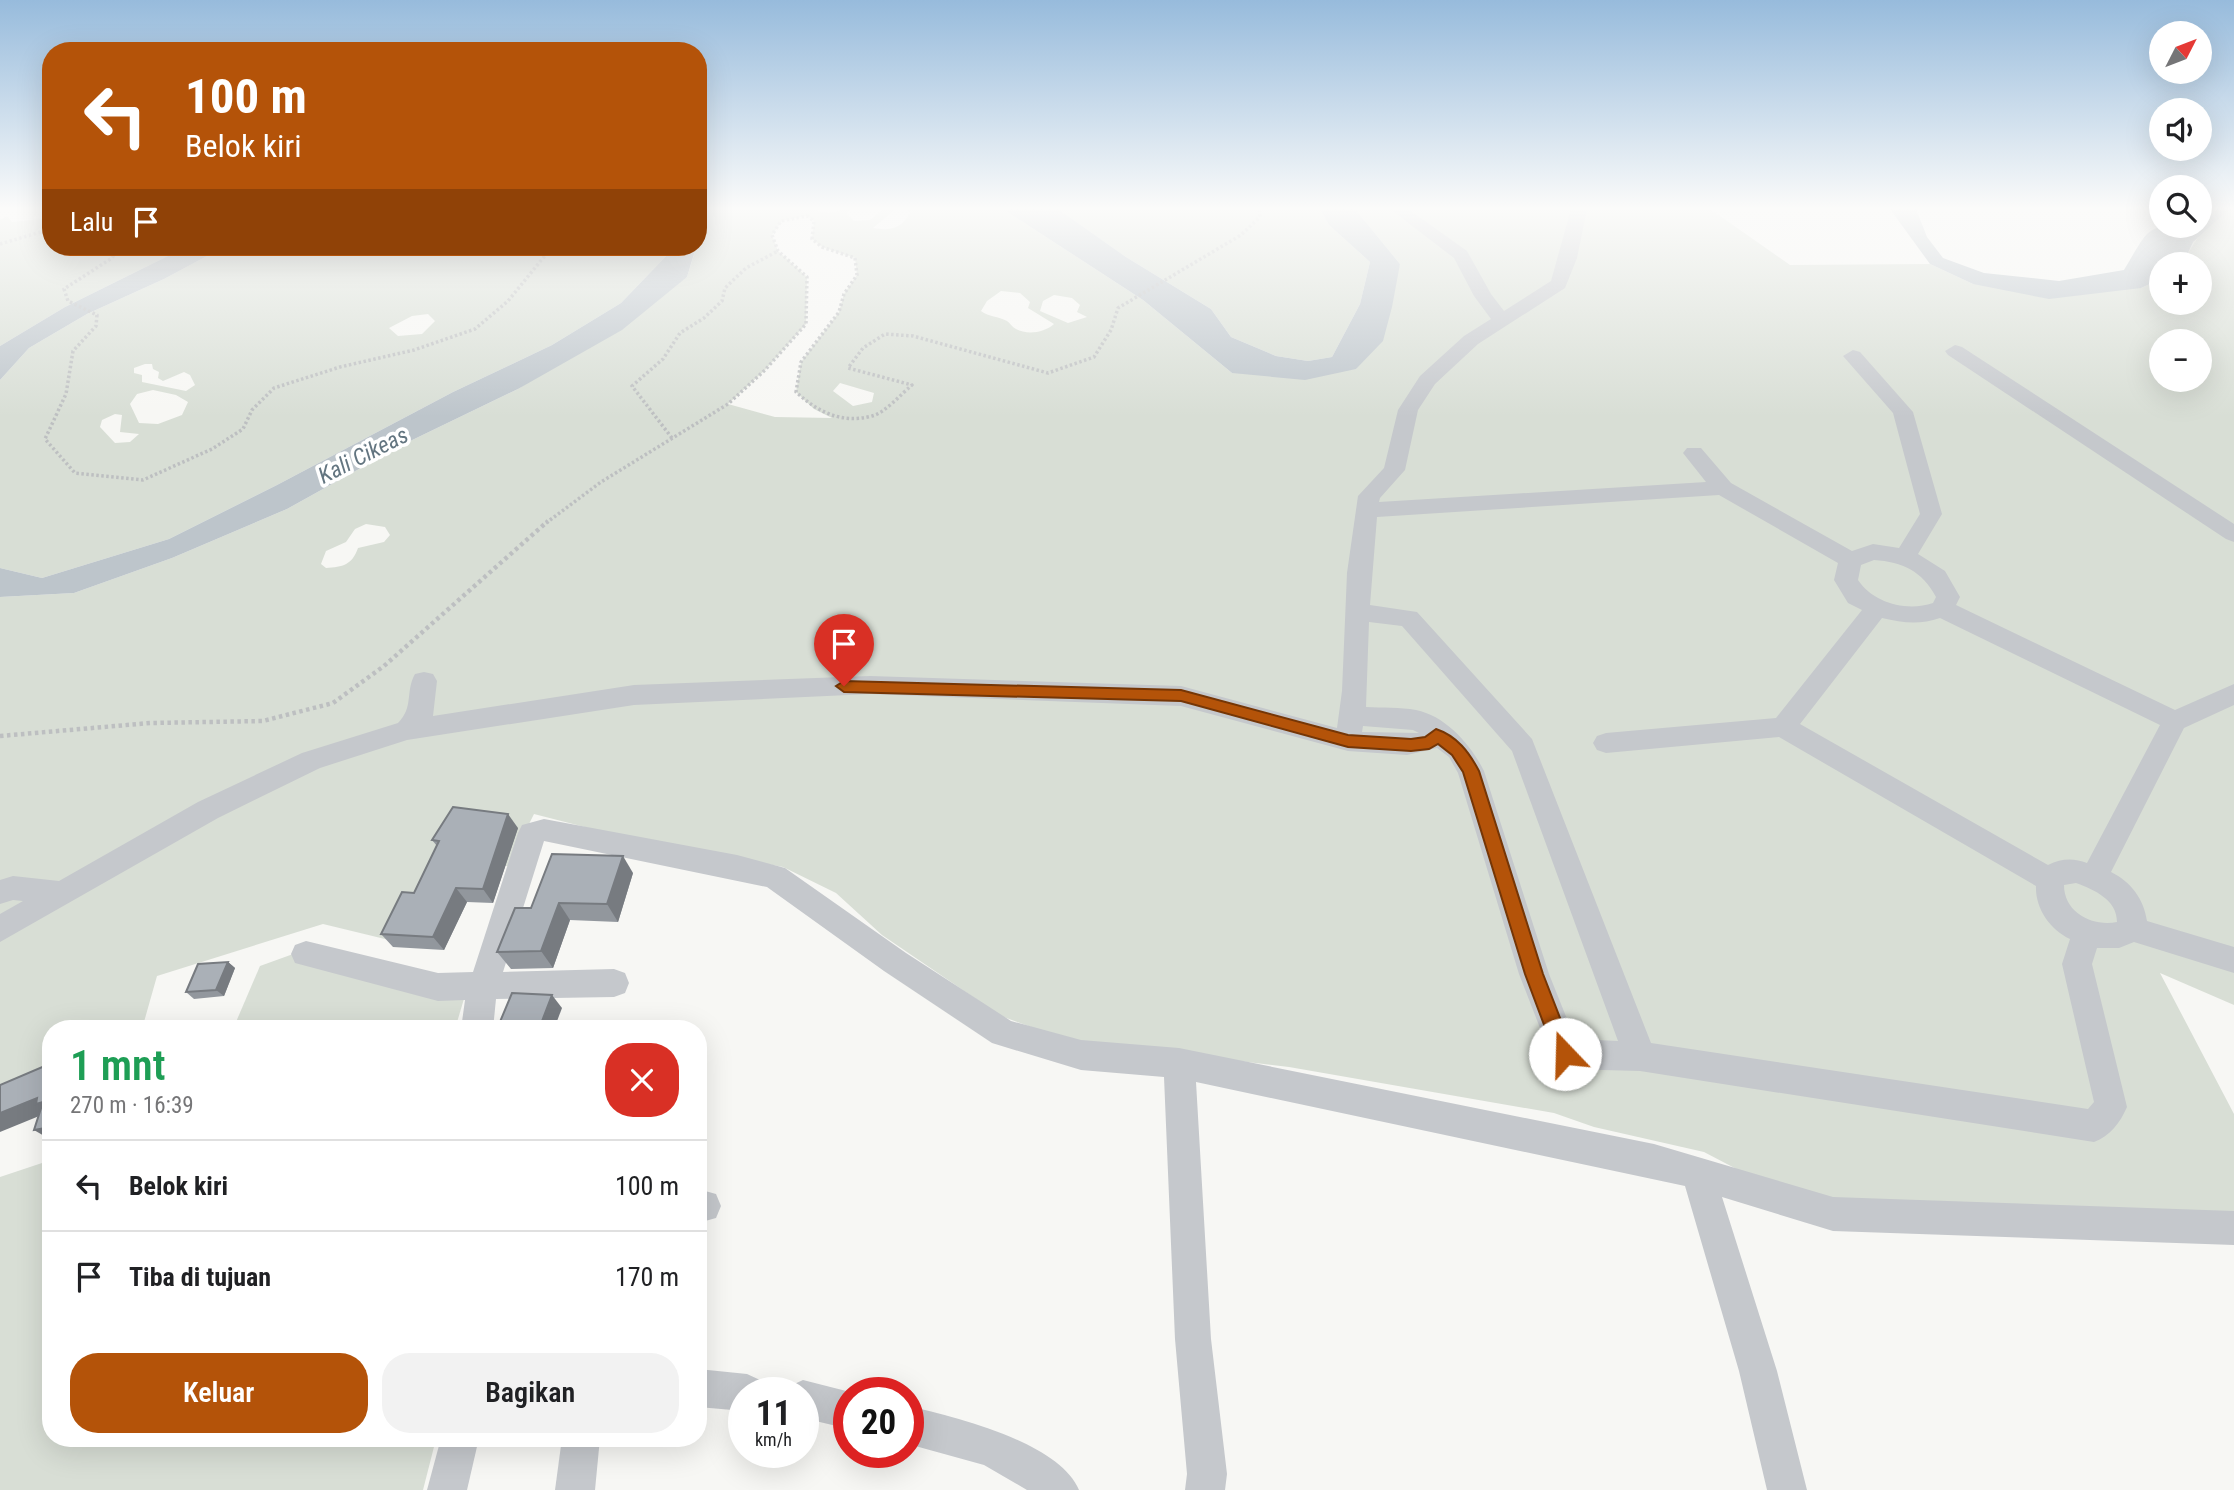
<!DOCTYPE html>
<html lang="id">
<meta charset="utf-8">
<style>
body{margin:0;font-family:"Roboto Condensed",sans-serif;background:#f2f2f2;color:#202124;height:100vh;display:flex;flex-direction:column;font-size:26px;white-space:nowrap}
*{box-sizing:border-box;margin:0}
p{font-size:23px;color:#757577}
.icon{flex:none;width:38px;height:38px;fill:none;stroke:currentColor;stroke-width:2;stroke-linecap:round;stroke-linejoin:round}
.map{position:relative;flex:1;overflow:hidden}
.side{position:absolute;left:42px;top:1020px;width:665px;height:427px;display:flex;flex-direction:column;background:#fff;border-radius:28px;box-shadow:0 7px 28px #0002}
.side>*{flex:none}
.banner{position:absolute;left:42px;top:42px;width:665px;height:214px;border-radius:28px;box-shadow:0 7px 28px #0002;background:#b45309;color:#fff;overflow:hidden}
.needle{width:46px;rotate:48deg}
.buttons{position:absolute;left:2149px;top:21px;display:grid;gap:14px}
.buttons a{display:grid;place-items:center;width:63px;height:63px;border-radius:50%;background:#fff;box-shadow:0 7px 28px #0002;font-size:35px}
.speed{position:absolute;left:728px;top:1377px;display:flex;gap:14px;font-size:35px;font-weight:700;text-align:center}
.speed>*{display:grid;place-content:center;width:91px;height:91px;border-radius:50%;background:#fff;box-shadow:0 7px 28px #0002;line-height:1}
.speed small{font-size:18px;font-weight:400}
.speed .limit{border:10px solid #d22;background:#fff;color:#111}
.pin{position:absolute;display:grid;place-items:center;width:60px;height:60px;color:#fff;margin:-72px -30px;border-radius:50% 50% 50% 0;rotate:-45deg;box-shadow:0 0 7px #0007}
.pin .icon{rotate:45deg}
.me{position:absolute;width:77px;margin:-38px;rotate:339deg;stroke-linejoin:round;filter:drop-shadow(0 0 5px #0008)}
.turn{display:flex;align-items:center;gap:24px;height:147px;padding:0 28px;font-size:32px}
.turn .icon{width:91px;height:91px;stroke-width:2.5}
.turn b{display:block;font-size:49px;line-height:60px}
.then{display:flex;align-items:center;height:66px;padding:0 28px;background:#0003;gap:14px;font-size:26px}
.round{display:grid;place-items:center;flex:none;width:74px;height:74px;border-radius:28px;background:#f2f2f2}
.headline{display:flex;align-items:center;justify-content:space-between;height:119px;padding:0 28px}
h1{font-size:42px;font-weight:600;line-height:52px;color:#1e9e55}
.cta{display:flex;gap:14px;margin-top:auto;padding:14px 28px}
.cta a{flex:1;height:80px;border-radius:28px;background:#b45309;color:#fff;font-size:28px;font-weight:600;line-height:80px;text-align:center}
.cta a+a{background:#f2f2f2;color:#202124}
ul{padding:0;list-style:none}
li{display:flex;align-items:center;gap:21px;height:91px;padding:0 28px;border-top:2px solid #e0e0e0}
li div{flex:1}
li b{display:block;font-size:26px}
li em{font-style:normal}
.map>svg:first-child{display:block}
</style>
<div class="map">
<svg width="2234" height="1490" viewBox="0 0 2234 1490">
<rect width="100%" height="100%" fill="#f7f7f4"/>
<g fill="#d8ded5" fill-rule="evenodd">
<path d="M698,209H809L828,213L849,209L847,214L854,221L870,220L884,209H896L873,228C890,231 901,229 910,213L908,209H901H1003L1143,300L1232,373L1356,369L1400,264L1355,209H1710L1790,265L1930,264L1973,284L2141,288L2161,279V303H2200V264H2183C2190,247 2214,210 2234,209V1005L2160,973L2234,1114V1218L1788,1196L1704,1152L1594,1127L1554,1113L1289,1067L1067,1040L1001,1016L882,935L836,893L783,867L612,834L534,814L508,866L441,864L389,940L323,924L157,976L142,1029H51V1078L0,1097V597L74,593L172,558L287,509L404,444L518,389L687,277L701,233L698,230ZM807,216L814,221L812,239L822,247L855,258L857,275L844,294L839,312L801,362L796,392L814,409L832,418L775,417L728,404L765,370L806,324L807,277L778,251L772,235L782,221ZM1001,291L1020,293L1030,302L1028,308L1054,324C1044,333 1027,335 1016,329C1012,327 1010,323 1007,321C998,316 989,317 981,311L987,301ZM1054,295L1072,298L1080,305L1077,312L1087,317L1068,323L1040,311L1043,301ZM2161,341H2200V380H2161ZM840,383L874,393L872,402L853,406L833,391ZM366,524L385,527L390,535L384,542L358,548C352,565 343,567 326,568L321,564L326,551L346,542L355,529Z"/>
<polygon points="1058,209 1320,209 1329,225 1370,262 1360,304 1332,357 1308,361 1276,356 1231,337 1211,309 1126,257"/>
<polygon points="7,216 12,222 51,218 51,247 186,247 65,307 0,346 0,220"/>
<path d="M224,247H668L669,253L621,303L552,345L453,392L277,485L169,539L42,578L0,568V380L29,348L87,314L164,279ZM428,314L435,321L422,334L398,336L389,328L412,316ZM145,364H152L153,369L159,372L158,378L163,381L184,372L190,375L195,385L186,391L142,382V375L134,373V368ZM153,390L176,395L188,402L182,415L158,424L139,423L130,404L137,394ZM115,414L122,415L120,432L139,434L130,442L115,443L100,427L102,420Z"/>
<polygon points="318,945 469,982 455,1029 233,1029 260,966"/>
<polygon points="51,1160 51,1438 436,1439 423,1490 0,1490 0,1177"/>
</g>
<g fill="#bdc5cb">
<polygon points="1003,209 1058,209 1126,257 1211,309 1231,337 1276,356 1308,361 1332,357 1360,304 1370,262 1329,225 1320,209 1355,209 1400,264 1392,307 1383,341 1356,369 1305,380 1232,373 1143,300"/>
<path d="M1890,209H1916L1927,237L1943,258L1984,273L2059,281L2124,270C2152,223 2145,226 2200,226V209H2229L2193,242L2183,264H2161V279L2141,288L2049,299L1973,284L1930,264Z"/>
<polygon points="186,247 224,247 164,279 87,314 29,348 0,380 0,346 65,307"/>
<polygon points="668,247 696,247 687,277 622,330 518,389 404,444 287,509 172,558 74,593 0,597 0,568 42,578 169,539 277,485 453,392 552,345 621,303 669,253"/>
</g>
<g fill="none" stroke-linecap="round" stroke-linejoin="round">
<g stroke="#bdbfc1" stroke-width="3.5" stroke-dasharray="2.5 2.5" stroke-linecap="butt">
<polyline points="0,244 51,229"/>
<polyline points="119,247 112,258 64,289 68,301 97,315 96,326 73,351 66,394 45,439 75,473 143,480 212,449 243,429 252,410 274,388 340,367 414,350 475,329 508,301 552,247"/>
<polyline points="672,438 632,386 663,359 680,333 704,318 722,301 725,288 746,268 778,251"/>
<path d="M546,523L601,482L728,404L765,370L806,324L807,277L778,251L772,235L781,221L807,216L814,221L812,239L822,247L855,258L857,275L844,294L839,312L801,362L796,392C818,412 841,424 872,416C885,413 901,394 912,385L848,368L863,348L885,334L913,336L1048,373L1094,357L1111,330L1118,308L1241,235L1260,217V209"/>
</g>
<polyline stroke="#bdbfc1" stroke-width="4.5" stroke-dasharray="3.5 3.5" stroke-linecap="butt" points="0,736 150,723 263,721 333,703 384,666 548,521"/>
<g fill="#c5c8cc" fill-rule="evenodd">
<path d="M1390,209H1408L1467,251L1491,294L1504,311L1551,281L1571,209H1587L1577,258L1565,288L1478,344L1435,384L1418,410L1405,470L1380,498L1379,502L1706,482L1683,453L1687,448H1701L1731,483L1852,551L1873,544L1899,548L1920,514L1893,413L1843,356L1853,350L1860,352L1913,412L1942,514L1918,554L1945,571L1960,597L1956,605L2175,710L2234,684V705L2184,728L2111,872C2131,882 2144,899 2147,921L2234,947V973L2134,942L2119,948H2097L2092,964L2127,1107C2120,1123 2110,1136 2094,1142L1640,1071L1565,1069L1554,1064L1519,974L1458,773L1449,757L1437,748L1407,755L1348,751L1181,706L870,694L634,705L407,740L320,768L218,818L0,942V914L23,901L13,900L0,904V880L13,876L59,881L198,802L302,753L398,723C414,707 405,692 415,674L424,672L433,674L437,681L433,716L634,685L870,676L1181,686L1337,728L1342,691L1347,573L1358,496L1384,468L1398,410L1420,376L1464,336L1491,319L1474,296L1454,258ZM1719,495L1838,563L1834,580L1848,603L1862,610L1776,718L1606,733L1597,736L1593,743L1597,750L1606,753L1779,737L2036,886C2035,908 2050,930 2070,939L2062,964L2094,1102L2088,1109L1651,1043L1532,739L1417,612L1370,605L1377,517ZM1874,560C1903,562 1922,571 1936,597L1933,603C1907,612 1873,603 1858,580L1861,565ZM1882,618C1903,623 1920,625 1940,618L2160,725L2087,863C2074,858 2062,858 2048,865L1800,724ZM1369,622L1402,626L1512,751L1618,1041L1575,1039L1549,974L1484,771C1471,745 1446,716 1416,710C1400,707 1382,708 1366,707ZM1363,726L1413,730L1419,733L1362,732ZM2076,883C2095,890 2117,900 2117,922C2093,927 2064,913 2064,885Z"/>
<polygon points="1955,345 1962,347 2234,524 2234,542 2226,539 1948,355 1945,351"/>
<polygon points="544,819 737,855 785,868 906,953 1011,1021 1081,1040 1179,1048 1654,1144 1833,1197 2234,1211 2234,1245 1833,1231 1722,1197 1777,1371 1807,1490 1767,1490 1739,1371 1685,1186 1196,1082 1211,1339 1227,1474 1225,1490 1185,1490 1187,1474 1175,1339 1164,1077 1081,1070 992,1043 884,971 767,887 544,841 503,972 614,969 625,973 629,983 625,993 614,997 496,999 493,1029 461,1029 465,1000 438,1001 295,963 291,954 295,945 306,941 438,973 473,972 518,833 522,825"/>
<polygon points="698,1189 716,1194 721,1206 716,1218 698,1223"/>
<polygon points="698,1369 747,1374 760,1380 766,1393 744,1393 744,1411 698,1407"/>
<polygon points="803,1380 854,1393 849,1393 849,1429 803,1418 803,1393 787,1393 790,1386"/>
<path d="M908,1406C955,1417 1059,1442 1079,1490H1027L984,1465L908,1444Z"/>
<polygon points="441,1438 479,1438 467,1490 427,1490"/>
<polygon points="562,1438 600,1438 595,1490 555,1490"/>
</g>
</g>
<g fill="#92979d">
<polygon points="518,828 493,903 467,902 444,950 393,947 381,934 414,893 437,846 432,840"/>
<polygon points="633,873 618,922 570,920 553,968 511,969 497,952 531,908"/>
<polygon points="228,962 235,968 224,996 194,999 186,992"/>
</g>
<g fill="#777b80">
<polygon points="508,814 518,828 493,903 483,889"/>
<polygon points="623,856 633,873 618,922 607,904"/>
<polygon points="456,888 467,902 444,950 433,937"/>
<polygon points="559,903 570,920 553,968 541,951"/>
<polygon points="228,962 235,968 224,996 216,990"/>
<polygon points="552,995 562,1008 554,1029 539,1029"/>
<polygon points="37,1098 51,1106 49,1112 0,1132 0,1113"/>
<polygon points="51,1127 51,1140 34,1130"/>
</g>
<g fill="#aab0b7" stroke="#777b80" stroke-width="2">
<polygon points="453,807 508,814 483,889 456,888 433,937 381,934 402,892 414,893 439,841 432,840"/>
<polygon points="552,854 623,856 607,904 559,903 541,951 497,952 515,908 531,908"/>
<polygon points="228,962 216,990 186,992 198,964"/>
<polygon points="512,993 552,995 539,1029 497,1029"/>
<polygon points="47,1065 51,1065 51,1127 34,1130 43,1102 36,1104 37,1098 0,1113 0,1085"/>
</g>
<linearGradient id="sky" x2="0" y2="1"><stop stop-color="#97bbdc"/><stop offset="0.5" stop-color="#fbfbfa"/><stop offset="1" stop-color="#fbfbfa" stop-opacity="0"/></linearGradient>
<rect width="2234" height="417" fill="url(#sky)"/>
<path fill="#b45309" stroke="#753606" stroke-width="2" d="M844,681L1181,690L1348,735L1411,739L1425,737L1436,729C1457,736 1469,752 1479,771L1543,974L1574,1054L1571,1061L1565,1063L1558,1061L1555,1054L1525,974L1463,772L1452,755L1438,744L1429,749L1411,751L1348,747L1181,701L844,692L836,686Z"/>
<g text-anchor="middle" stroke-width="7" stroke-linejoin="round" paint-order="stroke">
<g font-size="23" font-style="italic" fill="#637580" stroke="#fff">
<text transform="translate(363 455) rotate(-27)" y="8">Kali Cikeas</text>
</g>
</g>
</svg>
<div class="buttons">
<a><svg class="needle" viewBox="-14 -14 28 28"><path d="M0-13l5 13h-10z" fill="#e53935"/><path d="M0 13l5-13h-10z" fill="#757577"/></svg></a>
<a><svg class="icon" aria-label="sound" viewBox="0 0 24 24"><path d="M4 9h4l5-4v14l-5-4H4zM17 9q2 3 0 6"/></svg></a>
<a><svg class="icon" aria-label="search" viewBox="0 0 24 24"><circle cx="10" cy="10" r="6"/><path d="M15 15l6 6"/></svg></a>
<a>+</a>
<a>−</a>
</div>
<div class="speed"><div>11<small>km/h</small></div><div class="limit">20</div></div>
<div class="pin" style="left:844px;top:686px;background:#d93025"><svg class="icon" aria-label="arrive" viewBox="0 0 24 24"><path d="M6 21V4h12l-3 4 3 4H6"/></svg></div>
<svg class="me" style="left:1565px;top:1054px" viewBox="-20 -20 40 40"><circle r="19" fill="#fff"/><path d="M0-13L10 11 0 6-10 11z" fill="#b45309"/></svg>
<div class="banner">
<div class="turn"><svg class="icon" aria-label="left" viewBox="0 0 24 24"><path d="M17 20v-9H6M10 6l-5 5 5 5"/></svg><div><b>100 m</b>Belok kiri</div></div>
<div class="then">Lalu<svg class="icon" aria-label="arrive" viewBox="0 0 24 24"><path d="M6 21V4h12l-3 4 3 4H6"/></svg></div>
</div>
<section class="side">
<div class="headline"><div><h1>1 mnt</h1><p>270 m · 16:39</p></div><a class="round" style="background:#d93025;color:#fff"><svg class="icon" aria-label="close" viewBox="0 0 24 24"><path d="M6 6l12 12M18 6L6 18"/></svg></a></div>
<ul>
<li><svg class="icon" aria-label="left" viewBox="0 0 24 24"><path d="M17 20v-9H6M10 6l-5 5 5 5"/></svg><div><b>Belok kiri</b></div><em>100 m</em></li>
<li><svg class="icon" aria-label="arrive" viewBox="0 0 24 24"><path d="M6 21V4h12l-3 4 3 4H6"/></svg><div><b>Tiba di tujuan</b></div><em>170 m</em></li>
</ul>
<div class="cta"><a>Keluar</a><a>Bagikan</a></div>
</section>
</div>
